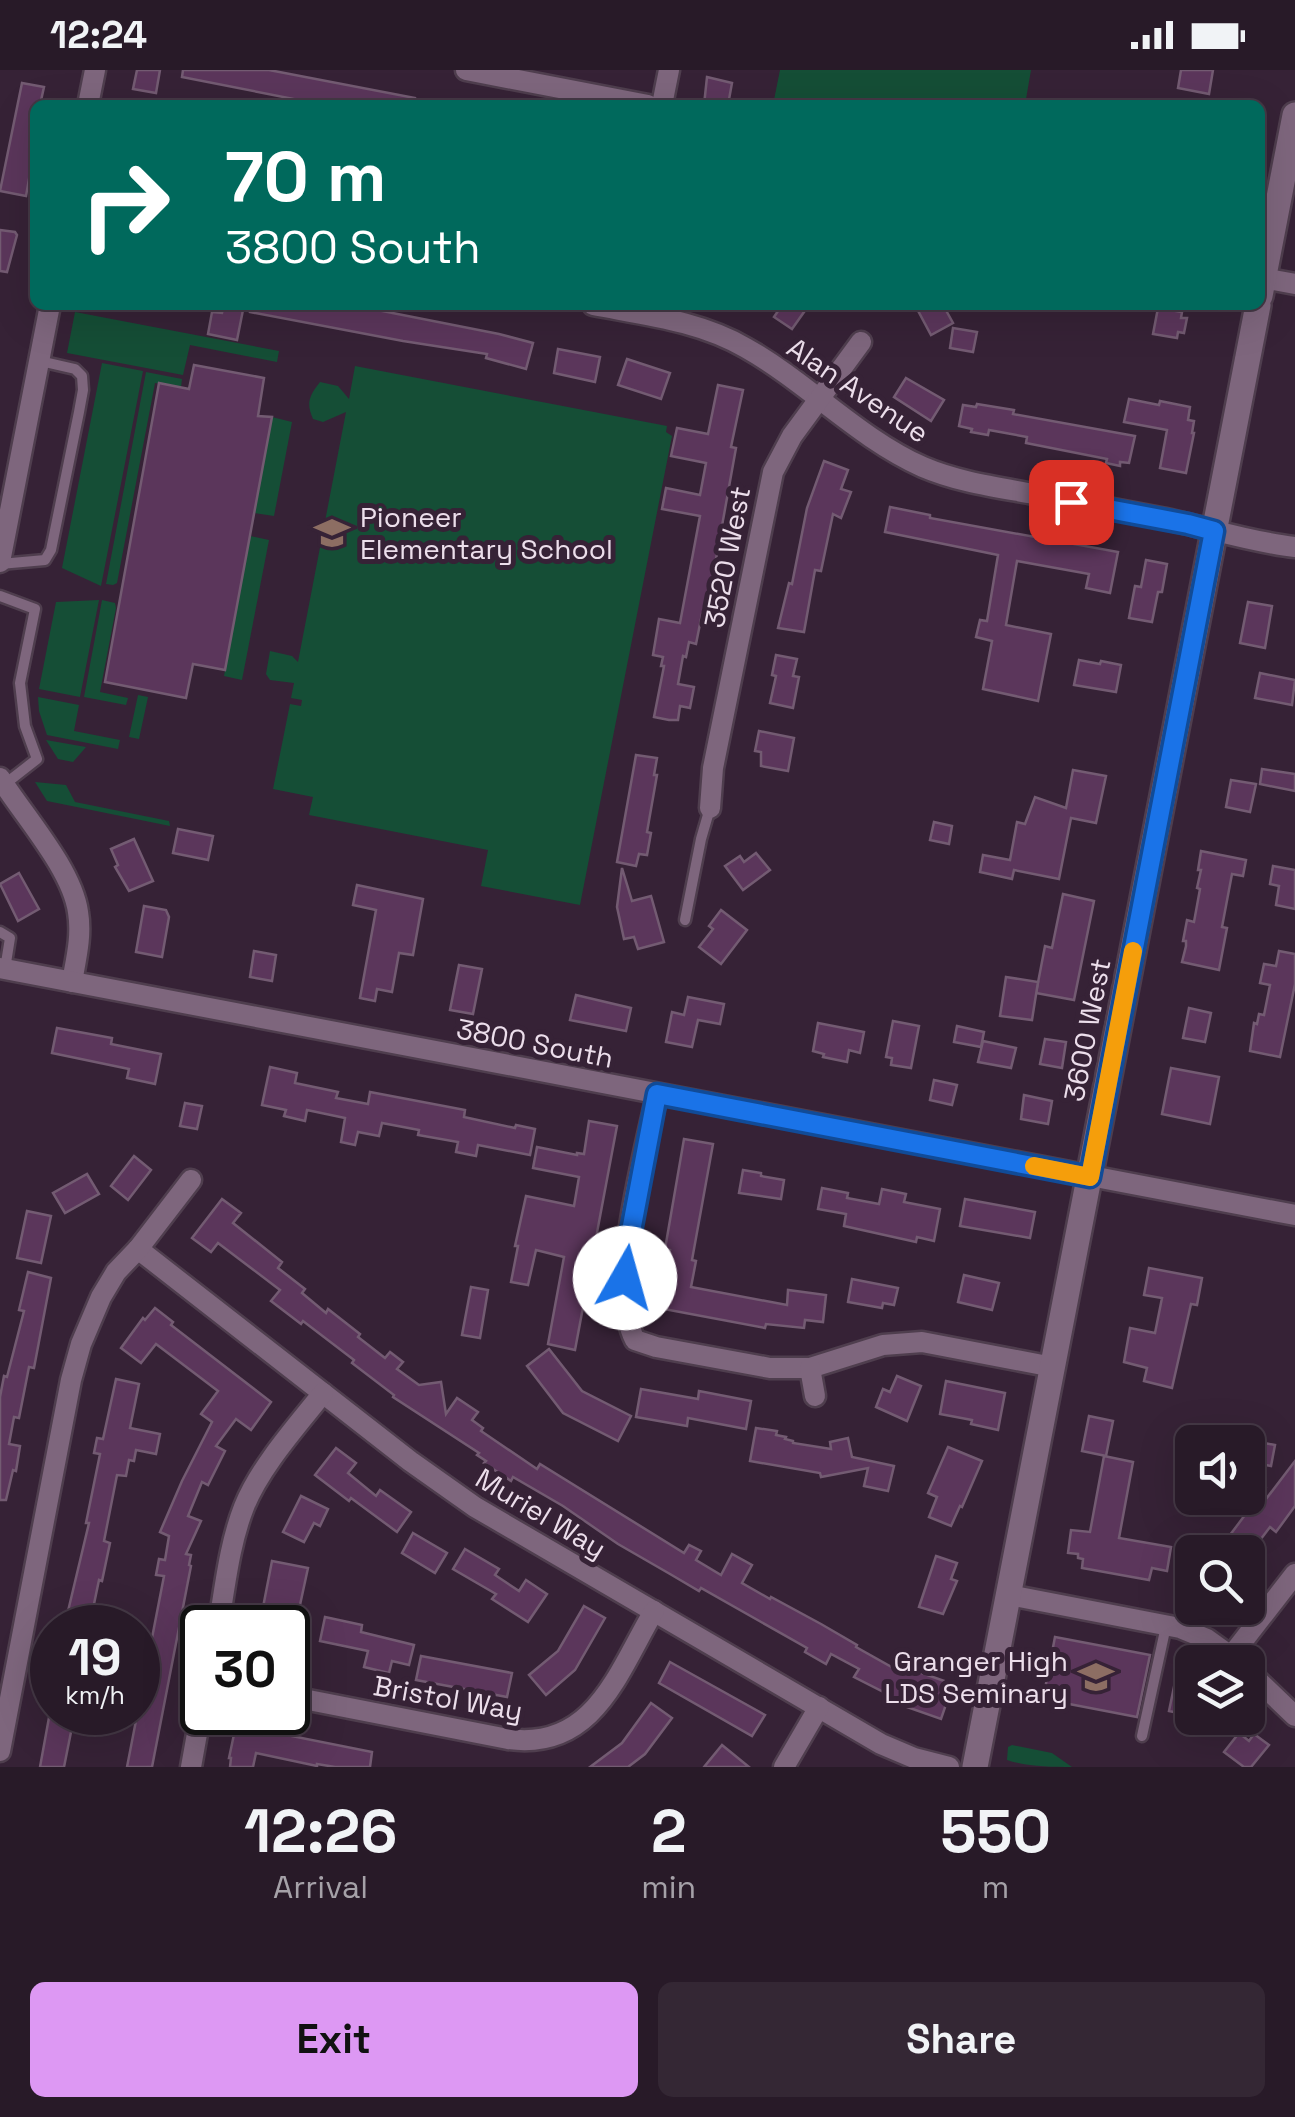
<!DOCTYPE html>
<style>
body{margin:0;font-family:"Space Grotesk",sans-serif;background:#342734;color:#f1f3f6;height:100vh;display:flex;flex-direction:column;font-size:38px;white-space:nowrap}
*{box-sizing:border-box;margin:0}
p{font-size:32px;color:#a5a1a8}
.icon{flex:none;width:55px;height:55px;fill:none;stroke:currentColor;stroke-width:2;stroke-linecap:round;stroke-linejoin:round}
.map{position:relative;height:1697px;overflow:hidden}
.panel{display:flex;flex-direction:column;background:#281a28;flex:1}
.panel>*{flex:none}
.banner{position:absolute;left:30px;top:30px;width:1235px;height:210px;border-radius:15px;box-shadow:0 10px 40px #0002,0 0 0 2px #443845;background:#00695c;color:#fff;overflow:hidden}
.tools{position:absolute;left:1175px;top:1355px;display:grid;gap:20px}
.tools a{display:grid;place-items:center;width:90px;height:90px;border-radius:15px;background:#281a28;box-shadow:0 10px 40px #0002,0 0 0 2px #443845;font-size:50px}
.speed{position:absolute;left:30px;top:1535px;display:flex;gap:20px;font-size:50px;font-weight:700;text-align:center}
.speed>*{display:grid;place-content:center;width:130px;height:130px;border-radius:50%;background:#281a28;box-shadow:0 10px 40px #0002,0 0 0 2px #443845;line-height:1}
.speed small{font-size:25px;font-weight:400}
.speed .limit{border:5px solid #111;border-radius:15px;background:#fff;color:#111}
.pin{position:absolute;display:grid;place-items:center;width:85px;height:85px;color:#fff;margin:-42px;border-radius:20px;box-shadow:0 5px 15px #0006}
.me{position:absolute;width:110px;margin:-55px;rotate:7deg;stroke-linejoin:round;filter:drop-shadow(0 0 8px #0008)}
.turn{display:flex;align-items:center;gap:35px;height:210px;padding:0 30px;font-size:45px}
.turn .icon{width:130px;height:130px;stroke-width:2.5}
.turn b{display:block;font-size:70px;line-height:85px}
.eta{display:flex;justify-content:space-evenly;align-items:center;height:170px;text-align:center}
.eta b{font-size:60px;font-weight:600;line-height:70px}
.action{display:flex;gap:20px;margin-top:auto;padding:20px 30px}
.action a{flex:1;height:115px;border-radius:15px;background:#dd98f3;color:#111;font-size:40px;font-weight:600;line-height:115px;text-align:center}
.action a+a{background:#342734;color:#f1f3f6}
.status{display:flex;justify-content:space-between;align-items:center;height:70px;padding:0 50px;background:#281a28;direction:ltr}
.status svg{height:28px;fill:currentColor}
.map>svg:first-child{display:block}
</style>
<div class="status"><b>12:24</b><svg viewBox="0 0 49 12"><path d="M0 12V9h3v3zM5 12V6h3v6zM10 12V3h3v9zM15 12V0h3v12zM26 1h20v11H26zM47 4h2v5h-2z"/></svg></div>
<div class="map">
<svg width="1295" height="1697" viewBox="0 0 1295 1697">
<rect width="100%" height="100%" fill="#362236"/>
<g fill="#154e36">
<polygon points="780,0 1031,0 1025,35 773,35"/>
<polygon points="75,242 279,281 277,292 190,275 183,305 67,283"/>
<polygon points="102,293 143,301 101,516 62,498"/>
<path d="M355,296L667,356L666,362L672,366L580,835L481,816L488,780L309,745L313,727L273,719L290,634L301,636L302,630L291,628L294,613L270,610L266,604L270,581L292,586L298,592L346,342L323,352L313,349C306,333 309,326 320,312L338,316L349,329Z"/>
<polygon points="146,302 182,309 181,317 155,313 117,513 113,515 106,514"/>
<polygon points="272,347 292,352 274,446 254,443"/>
<polygon points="250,466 269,470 242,610 224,606"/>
<polygon points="99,530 80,627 39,619 56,532"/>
<polygon points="102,530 115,533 116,538 100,622 128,628 126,635 84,627"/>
<polygon points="138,625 148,627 139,669 129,667"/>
<polygon points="38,627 79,635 74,661 120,670 118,679 47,665 39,641"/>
<polygon points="46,670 86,677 73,692 58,689"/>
<polygon points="35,712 66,715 75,732 169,751 170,756 47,731"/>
<path d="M1012,1675L1052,1683L1072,1697C1050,1697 1028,1697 1007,1690L1008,1677Z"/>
</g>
<g fill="#5b365b" stroke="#735b72" stroke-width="2.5">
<polygon points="137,0 160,0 156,23 133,19"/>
<polygon points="183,0 269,0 415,28 415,35 324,35 182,7"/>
<polygon points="1181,0 1213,0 1209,24 1178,18"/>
<polygon points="707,7 732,13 728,35 704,35"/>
<polygon points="22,13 44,17 40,35 35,35 35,110 29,109 26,126 0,121"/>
<polygon points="0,160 15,162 17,165 7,202 0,201"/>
<polygon points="224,235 244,235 237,270 208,264 212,242 222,243"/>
<polygon points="251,235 352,235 499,264 533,273 526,299 486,288 487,284 403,271 250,242"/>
<polygon points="782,235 793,235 804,242 792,259 774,247"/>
<polygon points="915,235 943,235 953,253 931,265"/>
<polygon points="1158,238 1182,242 1181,248 1187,248 1184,263 1178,262 1177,268 1153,264"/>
<polygon points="953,258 977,262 973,282 950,278"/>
<polygon points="558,279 600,287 595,312 554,303"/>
<polygon points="627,289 670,303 661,329 618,315"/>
<polygon points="194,295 264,308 258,346 272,347 225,600 193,594 186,628 105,612 159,313 189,319"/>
<polygon points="906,308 944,330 931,351 894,327"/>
<polygon points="718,315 743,320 731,377 736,378 706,545 702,544 696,574 689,572 686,587 683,586 678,614 694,617 690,638 680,636 678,650 669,650 654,647 664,596 661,596 663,587 653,585 659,549 680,553 700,446 662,439 666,418 700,425 706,393 671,386 677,358 708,364"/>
<polygon points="1129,329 1159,335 1160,331 1190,337 1188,350 1194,351 1192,363 1194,363 1186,403 1160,398 1167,360 1124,352"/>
<polygon points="977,334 1014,340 1013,344 1135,366 1129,393 1120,392 1120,396 1106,393 1107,389 1026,373 1027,367 989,360 988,365 971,362 972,359 959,356 963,335 976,337"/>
<polygon points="824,391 848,400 841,419 851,422 841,448 833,444 821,501 815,500 804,562 778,558 789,513 792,514 807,438"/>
<polygon points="890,437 930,445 930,448 1118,482 1110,523 1086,518 1089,504 1017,491 1006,555 1051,564 1038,631 983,619 992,571 976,567 980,550 987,551 998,485 885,462"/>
<polygon points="1146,490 1167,494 1162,522 1158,522 1152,552 1129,548 1135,516 1141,517"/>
<polygon points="1248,532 1272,536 1265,578 1240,573"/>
<polygon points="776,585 797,589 793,606 799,607 793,638 770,633 776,606 772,605"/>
<polygon points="1079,590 1100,594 1101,591 1121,595 1116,622 1074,615"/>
<polygon points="1260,603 1295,610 1292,635 1255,628"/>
<polygon points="759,661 794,668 788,701 761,696 761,682 755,681"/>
<polygon points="636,685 657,688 654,705 657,705 647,762 651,763 647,785 639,784 636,796 617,792"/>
<polygon points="1262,699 1295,704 1295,721 1260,714"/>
<polygon points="1073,700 1106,706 1096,753 1071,748 1059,809 1014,800 1012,809 980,802 983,785 1010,790 1017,752 1025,754 1035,727 1066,738"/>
<polygon points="1231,710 1256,714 1250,742 1226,737"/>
<polygon points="934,752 952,756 949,774 930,770"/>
<polygon points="178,759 213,766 208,790 173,783"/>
<polygon points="134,769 153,811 129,821 115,797 118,795 111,779"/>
<polygon points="1201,781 1246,790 1243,806 1232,804 1222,857 1227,858 1219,900 1182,892 1186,876 1186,871 1183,871 1187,850 1194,852 1200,819 1197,818 1201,800 1198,800"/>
<polygon points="756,783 770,800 743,820 725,796 740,786 744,792"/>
<polygon points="1273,796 1295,800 1295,839 1276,835 1279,816 1270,814"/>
<polygon points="622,798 632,831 651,826 664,872 638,879 634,867 624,869 617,837"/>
<polygon points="19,803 39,839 18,851 0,814"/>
<polygon points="357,815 423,829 413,885 399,883 392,922 377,919 375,931 360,928 376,840 353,835"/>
<polygon points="1063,824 1094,831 1074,930 1036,923 1045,876 1052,878"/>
<polygon points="144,836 166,840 169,847 162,887 136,882"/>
<polygon points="721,840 747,860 721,894 699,877 713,859 709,856"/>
<polygon points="254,881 276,885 272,911 250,907"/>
<polygon points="1279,881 1295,884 1295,914 1280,987 1250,981 1254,953 1257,954 1259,944 1264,945 1270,915 1260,913 1264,894 1276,896"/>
<polygon points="459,895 482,899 473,944 450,940"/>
<polygon points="1006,907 1038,912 1032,950 1000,946"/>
<polygon points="576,925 631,938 626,961 570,950"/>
<polygon points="688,927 724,934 720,954 698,950 692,977 666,972 672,942 684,945"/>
<polygon points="1189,938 1211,943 1205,972 1183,968"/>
<polygon points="893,951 919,956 911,998 891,995 892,988 886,987"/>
<polygon points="818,953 864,962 860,983 849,980 847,992 823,987 824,984 813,981"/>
<polygon points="957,956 984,962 981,977 954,972"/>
<polygon points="57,958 112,968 111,974 161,984 155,1014 127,1008 129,999 52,983"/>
<polygon points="1045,969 1066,972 1062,998 1040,994"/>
<polygon points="983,971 1016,978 1011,998 978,992"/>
<polygon points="270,997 297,1003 295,1013 338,1022 336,1028 368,1034 370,1022 465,1040 464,1047 515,1058 516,1055 535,1059 530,1085 478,1075 476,1086 456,1082 458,1072 418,1065 419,1060 382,1053 379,1066 358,1062 355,1075 341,1072 345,1048 307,1040 305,1051 284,1046 286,1040 262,1035"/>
<polygon points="1171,998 1219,1007 1210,1054 1162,1044"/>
<polygon points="934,1010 957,1015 952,1035 930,1030"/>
<polygon points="1024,1025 1052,1031 1048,1054 1021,1049"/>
<polygon points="185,1033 202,1036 197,1059 180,1056"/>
<polygon points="589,1051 617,1056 575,1280 548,1274 564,1187 536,1180 528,1215 511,1212 518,1176 515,1176 526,1126 574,1136 579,1107 533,1098 537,1077 577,1085 577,1083 584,1084"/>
<polygon points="684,1069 713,1074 692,1190 696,1191 691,1217 787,1235 788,1220 826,1225 823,1252 805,1250 804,1258 766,1254 765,1258 664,1239 668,1214 664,1213 670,1180 665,1179"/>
<polygon points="134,1086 151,1100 128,1130 111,1116"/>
<polygon points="743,1100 761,1103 761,1106 784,1110 781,1129 739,1123"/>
<polygon points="87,1104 99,1124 65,1143 53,1123"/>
<polygon points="822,1118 848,1123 847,1128 879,1134 882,1119 906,1124 904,1132 940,1139 934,1171 917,1167 916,1172 844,1156 846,1144 818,1139"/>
<polygon points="222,1129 241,1143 233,1153 282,1192 278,1198 305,1219 302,1223 326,1243 328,1239 360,1264 358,1267 385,1288 390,1282 403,1292 397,1299 419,1315 441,1312 446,1344 457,1328 478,1342 472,1350 483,1358 481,1361 537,1399 540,1394 684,1483 689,1475 701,1481 696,1490 721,1505 732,1484 752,1495 742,1513 770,1529 771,1527 821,1554 857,1575 856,1577 897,1600 906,1583 918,1589 913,1600 953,1614 941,1649 904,1636 905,1633 854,1607 859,1599 831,1584 826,1594 805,1582 807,1578 701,1518 699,1521 670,1504 618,1474 563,1436 513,1407 511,1411 484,1393 486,1391 477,1385 479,1383 393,1327 394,1325 352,1293 354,1290 303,1251 301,1254 271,1231 280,1220 218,1173 211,1182 192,1168"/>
<polygon points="965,1129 1035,1142 1030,1168 960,1156"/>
<polygon points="27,1141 51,1146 41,1193 17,1188"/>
<polygon points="1149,1198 1202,1208 1197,1235 1191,1234 1172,1318 1144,1311 1147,1298 1124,1292 1130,1258 1155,1263 1162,1228 1144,1225"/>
<polygon points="28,1202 51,1208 34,1298 29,1297 19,1348 14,1347 9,1374 20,1376 16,1401 13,1400 6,1430 0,1430 0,1327 4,1306 7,1307 24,1241 19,1240"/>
<polygon points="964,1205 999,1213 992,1240 958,1232"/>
<polygon points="852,1209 898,1218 894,1235 883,1233 882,1238 848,1232"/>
<polygon points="471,1217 488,1220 480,1268 462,1265"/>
<polygon points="155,1238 173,1252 171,1255 271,1332 251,1360 236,1349 216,1376 225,1381 208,1415 202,1412 188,1446 201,1451 186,1484 191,1485 189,1495 191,1496 152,1697 127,1697 164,1506 156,1505 159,1489 165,1490 169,1466 160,1462 182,1411 212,1352 201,1344 218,1321 156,1274 141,1293 121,1278 143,1248 145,1250"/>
<polygon points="549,1279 582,1321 631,1346 618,1371 563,1343 527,1296"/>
<polygon points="897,1306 921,1316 907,1351 876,1337 883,1319 890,1322"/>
<polygon points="116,1309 139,1314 130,1358 160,1364 156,1384 136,1380 134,1391 129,1390 126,1406 117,1405 104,1471 110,1473 102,1511 99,1510 89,1558 64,1558 89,1453 86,1453 100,1384 94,1383 97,1368 103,1369"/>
<polygon points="946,1311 1005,1323 998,1360 971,1354 972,1350 940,1344"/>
<polygon points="641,1319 698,1329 699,1321 751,1331 746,1359 688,1348 687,1356 636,1347"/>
<polygon points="1089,1346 1113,1351 1106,1386 1082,1381"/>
<polygon points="756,1358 777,1361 776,1365 786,1367 785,1369 793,1371 793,1373 831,1379 830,1372 848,1368 852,1387 894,1396 888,1421 864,1416 868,1398 821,1407 820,1403 750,1391"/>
<polygon points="1254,1371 1275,1375 1271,1396 1250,1392"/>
<polygon points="948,1377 982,1391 962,1437 960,1436 951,1456 929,1447 937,1427 928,1423"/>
<polygon points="336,1378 356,1393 348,1403 376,1426 380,1420 411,1442 397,1462 351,1428 349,1431 315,1405"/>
<polygon points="1104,1386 1133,1392 1119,1468 1171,1477 1167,1501 1152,1498 1149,1510 1082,1498 1083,1489 1078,1488 1078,1484 1068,1483 1071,1460 1090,1462"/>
<polygon points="1295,1391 1295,1436 1276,1462 1270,1457 1251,1482 1220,1482 1232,1467 1230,1465 1266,1417 1263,1433"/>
<polygon points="301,1426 328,1439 320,1456 314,1453 304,1472 283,1462"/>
<polygon points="413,1463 447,1483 435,1503 402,1483"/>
<polygon points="465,1479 499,1499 495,1505 519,1521 526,1510 547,1524 528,1552 492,1529 496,1524 453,1499"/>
<polygon points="936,1486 957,1493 951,1509 957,1511 943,1544 919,1537"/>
<polygon points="272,1491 308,1498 295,1558 259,1558"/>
<polygon points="584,1536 605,1548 575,1600 546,1625 529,1605 558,1581"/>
<polygon points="325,1547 362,1555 361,1562 414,1575 409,1595 392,1591 389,1603 364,1597 368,1581 320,1571"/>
<polygon points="1055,1567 1150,1585 1137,1647 1043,1629"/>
<polygon points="421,1586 512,1603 507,1627 416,1610"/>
<polygon points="670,1592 765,1645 752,1666 659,1613"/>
<polygon points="1176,1607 1192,1611 1192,1646 1169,1641"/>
<polygon points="651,1633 672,1648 645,1684 628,1697 590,1697 622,1673"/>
<polygon points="50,1642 75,1642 64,1697 40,1697"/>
<polygon points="236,1655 372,1682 370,1697 335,1697 317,1694 317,1696 256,1683 253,1697 230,1697 231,1688 229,1688"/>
<polygon points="1239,1663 1249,1671 1254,1664 1269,1675 1251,1697 1244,1697 1224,1682"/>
<polygon points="722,1675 749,1697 704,1697"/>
</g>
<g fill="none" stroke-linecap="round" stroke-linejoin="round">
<defs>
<g id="service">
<polyline points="0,494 45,490 51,480 79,342 83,320 82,306 75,299 40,291"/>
<polyline points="0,526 35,539 20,613 25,656 37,689 5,714"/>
<polyline points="685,850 701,769 710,738"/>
<polyline points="0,862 10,868 5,899"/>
<polyline points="1142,1666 1166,1556"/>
</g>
<g id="minor">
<polyline points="466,0 648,35"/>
<polyline points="88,35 95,0"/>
<polyline points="662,35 669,0"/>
<polyline points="1263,208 1295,214"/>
<path d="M593,235C645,245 700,251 746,278C808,313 858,368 923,397C958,412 996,417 1034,424C1076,432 1119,440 1161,448C1206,457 1249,472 1295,477"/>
<polyline points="0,492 50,235"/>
<path d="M0,708C24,746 72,799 78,842C82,866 76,889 72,912"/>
<polyline points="710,738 713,698 773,402 792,366 861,272"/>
<polyline points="0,898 1295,1145"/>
<path d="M657,1024C645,1084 607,1216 635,1270L656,1277L770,1298H810L883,1275L922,1272L1053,1297"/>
<polyline points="138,1179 410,1391 475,1437 881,1674 914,1688 949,1697"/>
<polyline points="810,1298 815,1326"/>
<polyline points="1009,1525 1180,1558 1207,1569 1239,1592"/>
<path d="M218,1558C225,1518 229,1475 244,1437C260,1397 296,1357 323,1323"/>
<polyline points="1232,1585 1295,1504"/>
<polyline points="1248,1601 1295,1646"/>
<path d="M288,1626L508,1669C594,1681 618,1602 654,1541"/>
<polyline points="0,1681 71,1310 81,1274 101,1227 116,1202 138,1179 191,1110"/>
<polyline points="191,1697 202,1636"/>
<polyline points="784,1697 819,1637"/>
</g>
<g id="tertiary">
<polyline points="1260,226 1295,45"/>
<polyline points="975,1697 1258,235"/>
</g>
</defs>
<use href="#service" stroke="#4f3e4e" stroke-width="15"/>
<use href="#minor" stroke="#4f3e4e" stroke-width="25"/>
<use href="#tertiary" stroke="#4f3e4e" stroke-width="30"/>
<use href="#service" stroke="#7e667d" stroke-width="10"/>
<use href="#minor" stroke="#7e667d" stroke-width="20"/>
<use href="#tertiary" stroke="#7e667d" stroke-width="25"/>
</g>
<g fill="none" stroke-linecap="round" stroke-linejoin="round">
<defs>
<polyline id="route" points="625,1208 628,1177 657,1024 1090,1107 1214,461 1188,454 1071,432"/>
</defs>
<use href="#route" stroke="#114b97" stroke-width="25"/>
<use href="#route" stroke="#1a73e8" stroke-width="18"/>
<polyline stroke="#f59e0b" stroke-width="18" points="1034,1096 1090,1107 1133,881"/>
</g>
<defs>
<symbol id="school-bare" viewBox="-9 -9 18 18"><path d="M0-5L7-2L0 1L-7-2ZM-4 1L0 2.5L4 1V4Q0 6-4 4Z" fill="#8d6e63" stroke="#362236" stroke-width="2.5" paint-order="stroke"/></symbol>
</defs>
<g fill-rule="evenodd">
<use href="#school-bare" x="307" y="438" width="50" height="50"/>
<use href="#school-bare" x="1071" y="1582" width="50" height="50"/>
</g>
<g text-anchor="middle" stroke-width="10" stroke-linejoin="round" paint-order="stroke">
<g font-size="28" fill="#ecdeeb" stroke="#362236">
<text transform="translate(858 320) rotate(34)" y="10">Alan Avenue</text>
<text transform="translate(727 487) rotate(-79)" y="10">3520 West</text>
<text transform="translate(1087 960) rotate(-79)" y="10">3600 West</text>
<text transform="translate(535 973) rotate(11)" y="10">3800 South</text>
<text transform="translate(541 1443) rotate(31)" y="10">Muriel Way</text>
<text transform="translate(448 1628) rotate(10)" y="10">Bristol Way</text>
</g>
<g font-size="28" fill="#ecdeeb" stroke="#362236" text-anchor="start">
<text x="360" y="457">Pioneer<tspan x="360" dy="32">Elementary School</tspan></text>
<text x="1068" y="1601" text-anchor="end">Granger High<tspan x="1068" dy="32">LDS Seminary</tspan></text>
</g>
</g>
</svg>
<div class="tools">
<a><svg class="icon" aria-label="sound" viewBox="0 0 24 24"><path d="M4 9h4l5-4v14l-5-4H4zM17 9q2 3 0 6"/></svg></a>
<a><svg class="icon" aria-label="search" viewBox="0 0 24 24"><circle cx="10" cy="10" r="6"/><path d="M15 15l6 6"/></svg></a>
<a><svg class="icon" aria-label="layers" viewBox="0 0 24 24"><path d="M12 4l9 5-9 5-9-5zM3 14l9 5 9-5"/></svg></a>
</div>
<div class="speed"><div>19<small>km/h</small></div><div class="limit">30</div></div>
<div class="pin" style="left:1071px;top:432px;background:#d93025"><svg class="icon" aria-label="arrive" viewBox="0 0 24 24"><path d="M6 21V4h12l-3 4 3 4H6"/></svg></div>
<svg class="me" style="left:625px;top:1208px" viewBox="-20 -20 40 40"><circle r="19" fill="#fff"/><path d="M0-13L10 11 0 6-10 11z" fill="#1a73e8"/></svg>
<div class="banner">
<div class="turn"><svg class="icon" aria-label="right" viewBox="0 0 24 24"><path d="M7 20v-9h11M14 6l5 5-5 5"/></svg><div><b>70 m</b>3800 South</div></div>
</div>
</div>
<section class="panel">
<div class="eta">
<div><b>12:26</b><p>Arrival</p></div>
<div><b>2</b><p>min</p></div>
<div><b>550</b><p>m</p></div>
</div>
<div class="action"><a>Exit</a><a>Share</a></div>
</section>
